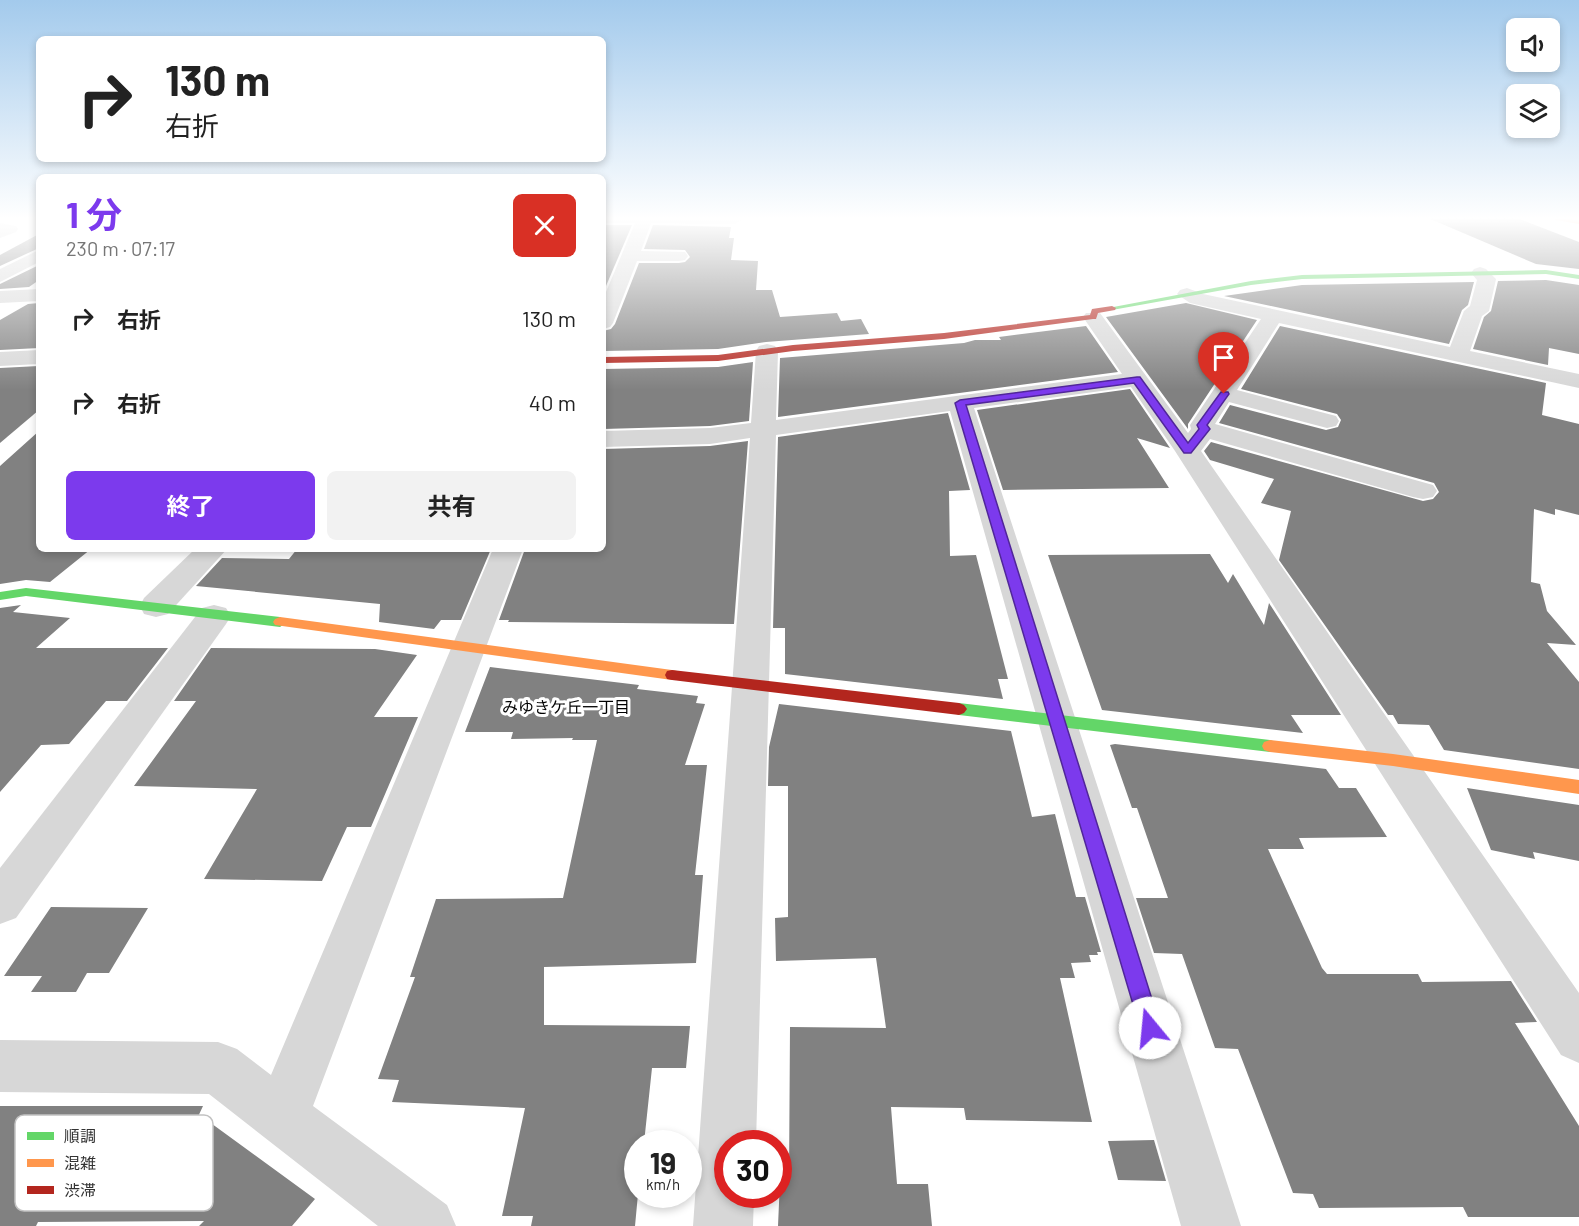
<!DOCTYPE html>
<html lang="ja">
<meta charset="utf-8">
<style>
body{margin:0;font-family:Barlow,"Noto Sans JP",sans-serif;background:#f2f2f2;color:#222;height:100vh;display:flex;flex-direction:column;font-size:22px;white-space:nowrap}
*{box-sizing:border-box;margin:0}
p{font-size:20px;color:#767676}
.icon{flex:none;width:33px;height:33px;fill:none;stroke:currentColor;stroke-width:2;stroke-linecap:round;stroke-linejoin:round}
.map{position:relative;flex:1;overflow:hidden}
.panel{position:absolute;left:36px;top:174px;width:570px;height:378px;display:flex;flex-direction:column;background:#fff;border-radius:9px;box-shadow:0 3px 9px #0003}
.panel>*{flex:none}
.guide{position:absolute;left:36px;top:36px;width:570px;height:126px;border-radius:9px;box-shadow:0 3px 9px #0003;background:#fff;color:#222;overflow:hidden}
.buttons{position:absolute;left:1506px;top:18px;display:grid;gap:12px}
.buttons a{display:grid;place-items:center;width:54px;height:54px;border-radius:9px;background:#fff;box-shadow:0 3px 9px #0003;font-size:30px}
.speed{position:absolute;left:624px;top:1130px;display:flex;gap:12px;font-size:30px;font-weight:700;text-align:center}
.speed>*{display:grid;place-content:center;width:78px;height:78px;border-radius:50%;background:#fff;box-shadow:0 3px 9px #0003;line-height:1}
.speed small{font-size:15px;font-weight:400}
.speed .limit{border:9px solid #d22;background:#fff;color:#111}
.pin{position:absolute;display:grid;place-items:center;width:51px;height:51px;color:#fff;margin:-62px -26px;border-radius:50% 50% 50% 0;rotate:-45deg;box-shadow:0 0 6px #0007}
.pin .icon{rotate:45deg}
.me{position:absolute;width:66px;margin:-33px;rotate:343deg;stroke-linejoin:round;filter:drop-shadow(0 0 4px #0008)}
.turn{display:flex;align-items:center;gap:21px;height:126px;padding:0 30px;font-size:27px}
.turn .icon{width:78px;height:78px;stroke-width:2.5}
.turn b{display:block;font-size:42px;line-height:51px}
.round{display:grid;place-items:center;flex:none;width:63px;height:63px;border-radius:9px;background:#f2f2f2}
.head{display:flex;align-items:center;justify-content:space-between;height:102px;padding:0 30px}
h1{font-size:36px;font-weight:700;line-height:45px;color:#7c3aed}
.primary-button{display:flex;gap:12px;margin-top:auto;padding:12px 30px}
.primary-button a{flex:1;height:69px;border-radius:9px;background:#7c3aed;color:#fff;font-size:24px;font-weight:700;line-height:69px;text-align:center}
.primary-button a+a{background:#f2f2f2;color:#222}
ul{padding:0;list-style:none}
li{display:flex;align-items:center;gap:18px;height:84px;padding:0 30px}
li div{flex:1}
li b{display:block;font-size:22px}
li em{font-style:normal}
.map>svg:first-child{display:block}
</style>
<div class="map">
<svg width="1579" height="1226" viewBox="0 0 1579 1226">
<rect width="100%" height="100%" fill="#fff"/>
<g fill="#818181">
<polygon points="1428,218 1517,218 1579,242 1579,269 1536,264"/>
<polygon points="603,225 632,225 603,293"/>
<polygon points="653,225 731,227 729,238 734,238 731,260 758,261 756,290 772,290 780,317 837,313 841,321 861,319 869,334 766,342 718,349 603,351 603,331 611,329 615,324 639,263 679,263 685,262 690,257 685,250 644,249"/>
<polygon points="39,234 39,248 0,266 0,255"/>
<polygon points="39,265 39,280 29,287 0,289 0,284"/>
<polygon points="1546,280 1579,285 1579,354 1549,348 1548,365 1473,349 1484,317 1491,311 1498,281"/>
<polygon points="1474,282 1468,305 1462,310 1449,344 1224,296 1302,285"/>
<polygon points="39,303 39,348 0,350 0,320 28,304"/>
<polygon points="1186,303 1257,320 1188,424 1188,429 1106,317"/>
<polygon points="1086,326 1118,372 778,417 780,358 964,343 975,340 1001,340 999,337"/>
<polygon points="1280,326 1546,383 1542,415 1579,424 1579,515 1555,509 1555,515 1534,509 1531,582 1540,584 1547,611 1576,645 1547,643 1579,682 1579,769 1444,750 1429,725 1398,724 1393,715 1388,715 1279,560 1291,511 1261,503 1274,479 1210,460 1204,451 1211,442 1423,501 1433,499 1439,492 1434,483 1219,423 1230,405 1326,430 1338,427 1341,420 1337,414 1241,389"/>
<polygon points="753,362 749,421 710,426 603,429 603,369 718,367"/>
<polygon points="39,366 39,410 0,443 0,368"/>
<polygon points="1130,389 1170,448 1137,438 1169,488 1003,490 977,410"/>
<polygon points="948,413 970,490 949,491 950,556 976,555 1008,679 998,679 1003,699 785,674 785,628 773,628 778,437"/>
<polygon points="39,431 39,549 91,549 50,582 26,580 0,584 0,466"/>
<polygon points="748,441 734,624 508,622 509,620 499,620 525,549 603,549 603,449 710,446"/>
<polygon points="297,549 491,549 461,620 441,620 434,629 379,622 380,604 196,586 222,558 289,559"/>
<polygon points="1210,554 1228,583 1233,574 1264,625 1269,603 1341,715 1291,715 1303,733 1102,710 1048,555"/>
<polygon points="21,605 13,612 70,618 36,648 168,648 127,701 106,701 69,744 41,745 0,792 0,608"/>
<polygon points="211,648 375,649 417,655 374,717 418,717 371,827 347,827 322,881 204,879 257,789 134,786 196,701 174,701"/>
<polygon points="490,667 639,685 637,689 698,696 696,703 705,704 685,765 707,765 695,875 703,875 696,963 544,967 544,1025 690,1026 686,1068 652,1068 644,1143 638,1143 638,1194 635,1226 531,1226 533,1216 502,1216 525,1108 392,1102 399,1080 378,1079 415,977 410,977 436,899 563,898 597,740 572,740 573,738 511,739 513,732 465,732"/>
<polygon points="779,704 1011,731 1032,817 1055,814 1076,897 1085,897 1101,952 1097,952 1098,955 1089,955 1091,962 1071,963 1075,978 1060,978 1092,1122 966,1120 964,1108 891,1107 897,1184 928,1184 932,1226 778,1226 780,1180 789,1180 790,1027 886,1028 876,958 776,961 775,918 788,917 788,786 768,786 769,747"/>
<polygon points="1115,744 1326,769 1339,788 1356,788 1387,837 1299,838 1304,849 1268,849 1322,968 1327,974 1418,974 1422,982 1511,981 1537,1022 1515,1023 1579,1126 1579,1217 1468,1217 1463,1207 1319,1208 1313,1194 1293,1193 1238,1049 1215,1048 1182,954 1154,953 1136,898 1168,898 1137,808 1132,808 1110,745"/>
<polygon points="1467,788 1579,805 1579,861 1533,852 1535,859 1491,850"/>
<polygon points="51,907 148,908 109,973 87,973 76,992 31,992 42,976 4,976"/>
<polygon points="0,1106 203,1106 196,1121 208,1121 315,1199 292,1226 199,1226 204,1221 38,1222 36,1226 0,1226"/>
<polygon points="1154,1140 1166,1181 1118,1180 1108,1141"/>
</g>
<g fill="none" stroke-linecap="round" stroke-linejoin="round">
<g fill="#d7d7d7" fill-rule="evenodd">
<polygon points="603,218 742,218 743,219 735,224 651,223 641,251 685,252 688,256 685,260 679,261 637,261 613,323 610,327 603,329 603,299 635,223 603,223"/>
<polygon points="0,223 16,226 18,229 16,232 0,238"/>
<polygon points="39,250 39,262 0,282 0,269"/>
<polygon points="1480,267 1486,269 1496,279 1489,311 1482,316 1470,351 1579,374 1579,388 1279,323 1237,390 1336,416 1339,421 1336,426 1327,428 1229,402 1215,424 1433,485 1437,491 1433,497 1423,499 1413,497 1210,439 1201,451 1579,993 1579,1063 1561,1055 1175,451 1131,387 974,408 1241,1226 1181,1226 950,411 776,435 756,1143 728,1143 728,1194 754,1194 753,1226 693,1226 750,438 710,444 603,447 603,431 710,428 751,423 756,351 759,346 767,344 775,346 778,351 776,420 1122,374 1083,317 1086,313 1100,313 1188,433 1191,429 1190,425 1261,319 1190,303 1177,294 1180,290 1187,288 1203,294 1450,347 1464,311 1470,306 1477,280 1471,273 1474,269"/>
<polygon points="39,289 39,301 0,303 0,291"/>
<polygon points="39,350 39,364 0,366 0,352"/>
<polygon points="195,549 227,549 168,614 156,617 144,614 140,606 144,598"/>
<polygon points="493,549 523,549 313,1106 447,1205 456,1226 378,1226 209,1094 0,1092 0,1040 218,1042 237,1049 271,1075"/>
<polygon points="214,605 226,608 231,616 226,624 16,918 0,924 0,868 202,608"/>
</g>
<g fill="#63d668" fill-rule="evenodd">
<polygon points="1546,270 1579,275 1579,279 1546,274 1302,279 1251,285 1112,310 1108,308 1251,281 1302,275"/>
<polygon points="26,588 280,617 287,622 280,627 26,596 0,600 0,592"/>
<polygon points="959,703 1270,740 1276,742 1278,746 1276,750 1270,752 959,715 954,713 951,709 954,705"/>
</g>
<g fill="#ff974d" fill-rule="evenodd">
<polygon points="1553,218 1579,220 1579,224 1556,220"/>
<polygon points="280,617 672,670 677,671 679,675 677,679 672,680 275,625 273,622 275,619"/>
<polygon points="1270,740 1393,754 1579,780 1579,794 1393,766 1270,752 1264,750 1262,746 1264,742"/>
</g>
<g fill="#b3261e" fill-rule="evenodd">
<polygon points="1112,306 1116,308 1115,310 1098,313 1096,319 1093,319 944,339 793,351 718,361 603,363 603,357 718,355 793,345 944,333 1090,315 1092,309"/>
<polygon points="672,670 959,703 964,705 967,709 964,713 959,715 672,680 667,679 665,675 667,671"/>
</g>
</g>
<linearGradient id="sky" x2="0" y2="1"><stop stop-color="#a3caec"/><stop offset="0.56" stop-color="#fff"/><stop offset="1" stop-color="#fff" stop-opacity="0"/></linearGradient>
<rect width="1579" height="390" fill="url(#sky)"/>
<polygon fill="#7c3aed" stroke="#51269a" stroke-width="1.5" points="1137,377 1140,377 1188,443 1199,429 1197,425 1221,392 1228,392 1229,394 1207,425 1210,429 1191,453 1184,453 1134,383 966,405 1161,1028 1158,1036 1150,1039 1143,1036 1140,1028 955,403 960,400"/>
<g text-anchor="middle" stroke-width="6" stroke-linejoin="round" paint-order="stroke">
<g font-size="16" fill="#000" stroke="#fff">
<text x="566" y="713">みゆきケ丘一丁目</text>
</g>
</g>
<rect x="15" y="1115" width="198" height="96" rx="9" fill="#fff" stroke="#c2c2c2" stroke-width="1.5"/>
<rect x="27" y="1132" width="27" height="8" fill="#63d668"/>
<rect x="27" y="1159" width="27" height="8" fill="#ff974d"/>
<rect x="27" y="1186" width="27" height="8" fill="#b3261e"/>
<g font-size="16" fill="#333">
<text x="64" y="1142">順調</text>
<text x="64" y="1169">混雑</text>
<text x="64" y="1196">渋滞</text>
</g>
</svg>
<div class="buttons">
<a><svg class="icon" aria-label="sound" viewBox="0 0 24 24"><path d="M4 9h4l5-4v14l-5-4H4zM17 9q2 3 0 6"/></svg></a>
<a><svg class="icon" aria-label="layers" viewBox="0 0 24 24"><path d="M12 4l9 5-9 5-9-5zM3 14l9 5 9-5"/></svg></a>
</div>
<div class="speed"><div>19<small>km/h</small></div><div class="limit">30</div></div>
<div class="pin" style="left:1224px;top:394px;background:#d93025"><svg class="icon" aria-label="arrive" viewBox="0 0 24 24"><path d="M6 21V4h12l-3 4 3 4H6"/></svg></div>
<svg class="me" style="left:1150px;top:1028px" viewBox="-20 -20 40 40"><circle r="19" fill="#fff"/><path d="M0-13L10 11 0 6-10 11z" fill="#7c3aed"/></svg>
<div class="guide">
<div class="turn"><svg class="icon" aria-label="right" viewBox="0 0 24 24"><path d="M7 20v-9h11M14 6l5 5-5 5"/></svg><div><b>130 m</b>右折</div></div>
</div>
<section class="panel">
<div class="head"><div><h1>1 分</h1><p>230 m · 07:17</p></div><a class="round" style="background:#d93025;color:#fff"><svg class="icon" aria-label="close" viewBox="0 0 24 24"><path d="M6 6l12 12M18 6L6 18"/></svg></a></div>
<ul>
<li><svg class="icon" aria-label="right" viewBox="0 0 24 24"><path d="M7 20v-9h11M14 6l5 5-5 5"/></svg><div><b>右折</b></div><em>130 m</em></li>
<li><svg class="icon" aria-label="right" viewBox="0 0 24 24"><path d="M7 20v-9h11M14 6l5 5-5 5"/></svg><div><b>右折</b></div><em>40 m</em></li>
</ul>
<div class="primary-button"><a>終了</a><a>共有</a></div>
</section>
</div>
